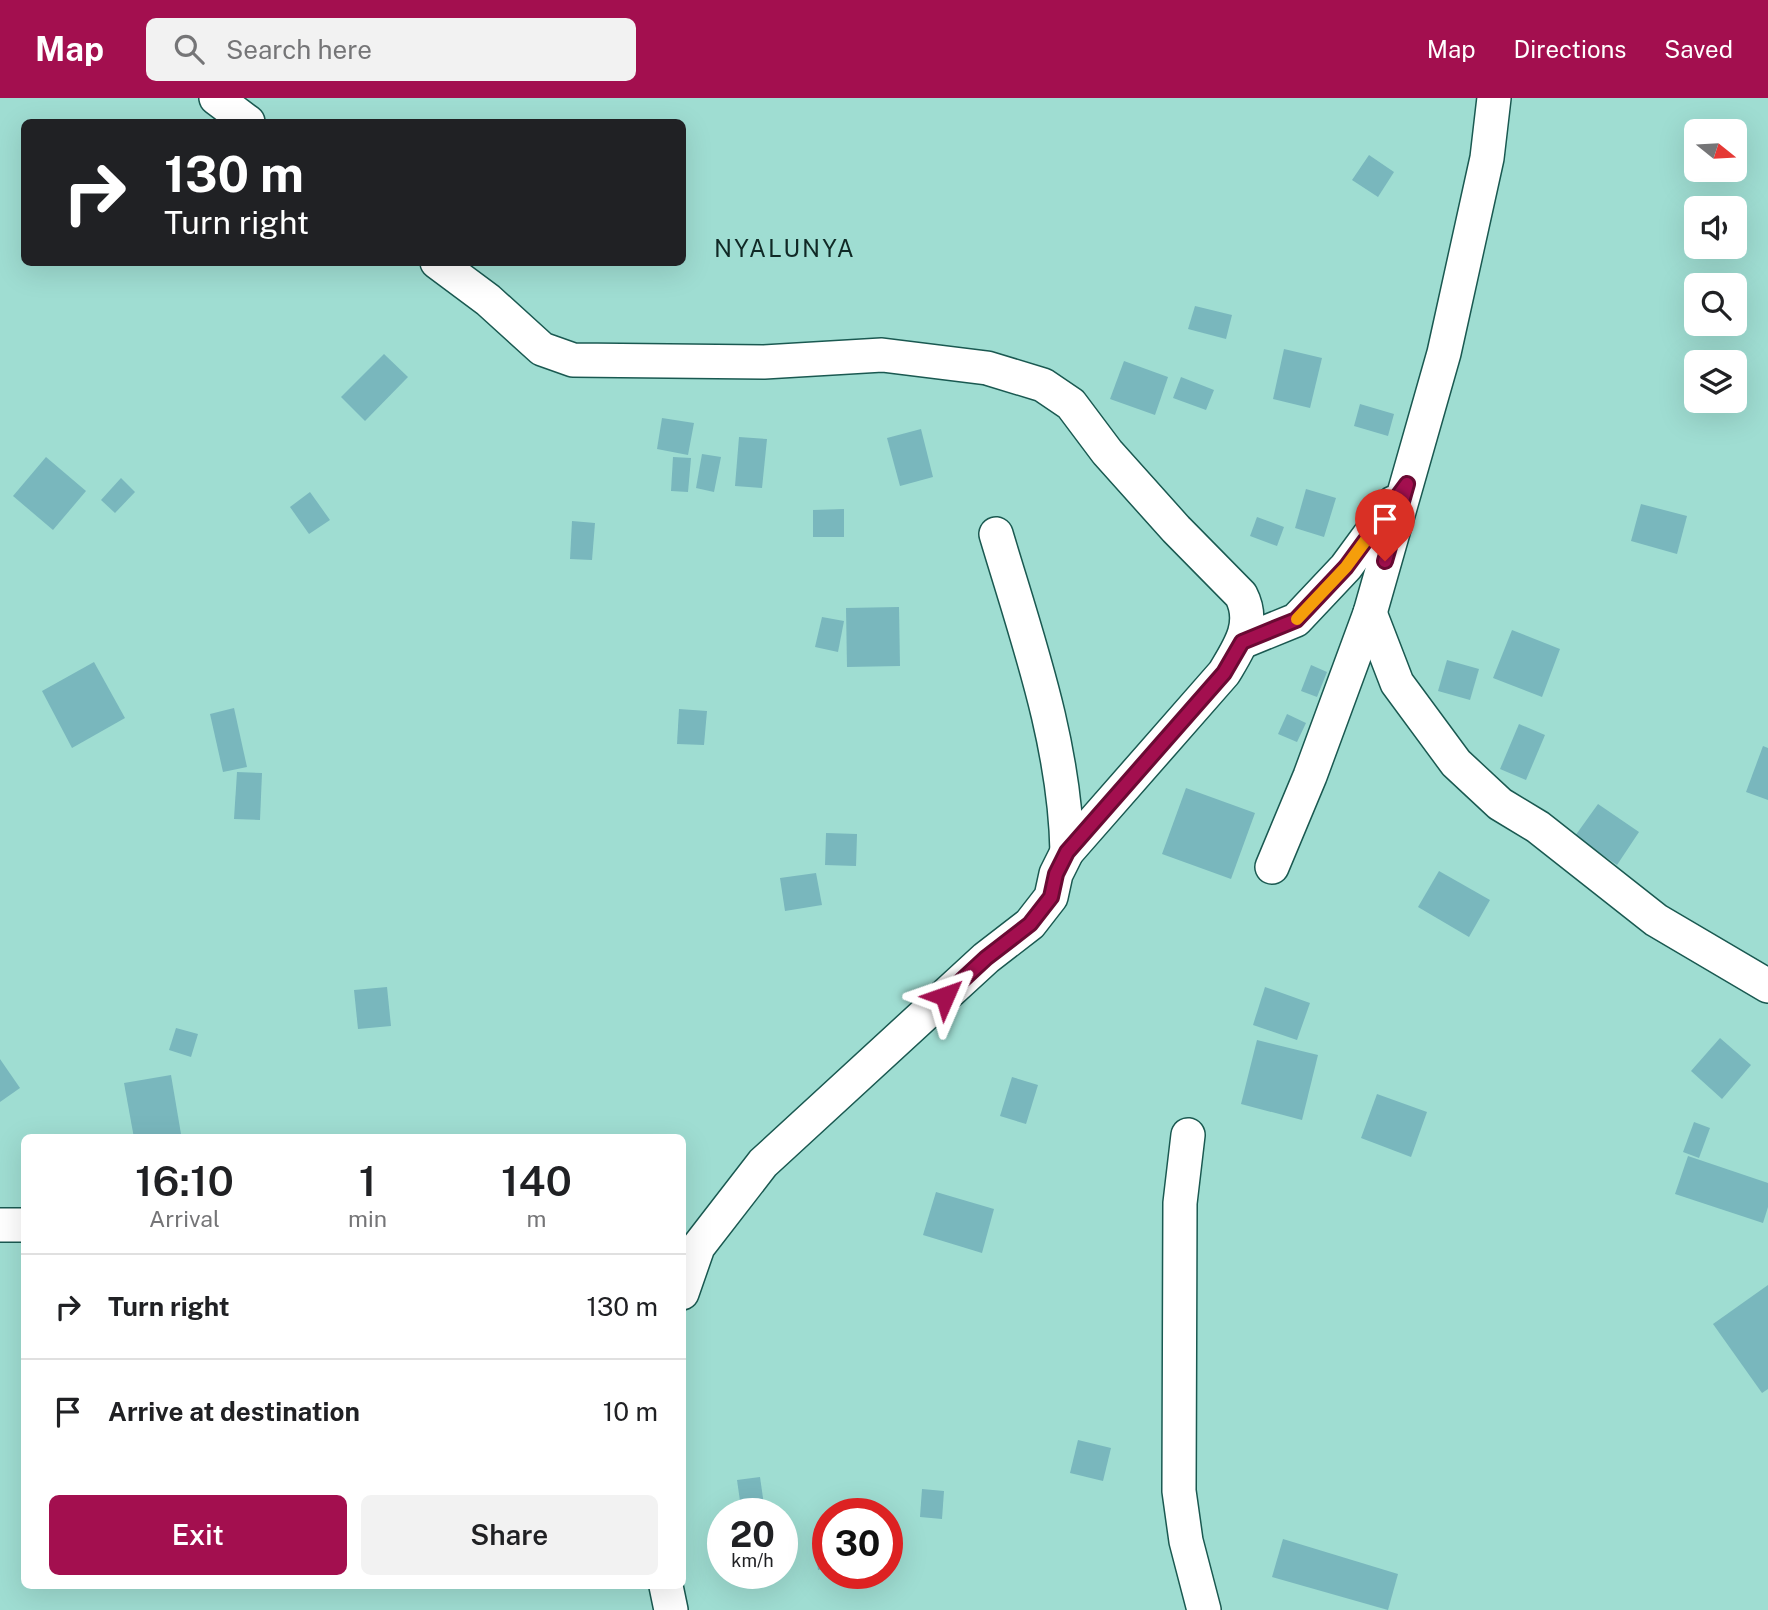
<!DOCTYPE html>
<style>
body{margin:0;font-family:"Public Sans",sans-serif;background:#f2f2f2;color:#202124;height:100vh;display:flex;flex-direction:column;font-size:26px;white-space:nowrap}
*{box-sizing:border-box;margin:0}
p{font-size:23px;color:#757577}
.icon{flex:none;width:38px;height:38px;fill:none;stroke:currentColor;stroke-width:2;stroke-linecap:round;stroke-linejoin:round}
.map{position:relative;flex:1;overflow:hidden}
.drawer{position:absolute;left:21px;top:1036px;width:665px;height:455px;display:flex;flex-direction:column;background:#fff;border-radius:10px;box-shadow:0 7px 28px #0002}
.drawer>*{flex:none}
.banner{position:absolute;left:21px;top:21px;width:665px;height:147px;border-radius:10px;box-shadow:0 7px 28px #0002;background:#202124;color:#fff;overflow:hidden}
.needle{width:46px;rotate:108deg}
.fabs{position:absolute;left:1684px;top:21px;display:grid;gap:14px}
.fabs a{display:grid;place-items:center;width:63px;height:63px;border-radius:10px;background:#fff;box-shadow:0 7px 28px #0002;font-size:35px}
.speed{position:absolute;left:707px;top:1400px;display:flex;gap:14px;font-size:35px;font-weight:700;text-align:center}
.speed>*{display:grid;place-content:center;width:91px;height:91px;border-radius:50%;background:#fff;box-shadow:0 7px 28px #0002;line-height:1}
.speed small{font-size:18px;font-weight:400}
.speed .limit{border:10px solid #d22;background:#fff;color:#111}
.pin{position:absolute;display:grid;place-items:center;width:60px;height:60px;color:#fff;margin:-72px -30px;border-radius:50% 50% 50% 0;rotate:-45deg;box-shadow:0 0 7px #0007}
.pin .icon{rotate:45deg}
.me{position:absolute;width:77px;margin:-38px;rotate:47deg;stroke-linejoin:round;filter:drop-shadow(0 0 5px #0008)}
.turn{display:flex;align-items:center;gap:24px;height:147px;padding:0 28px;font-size:32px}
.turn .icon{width:91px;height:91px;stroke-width:2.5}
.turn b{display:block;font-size:49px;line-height:60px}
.eta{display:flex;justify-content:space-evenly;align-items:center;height:119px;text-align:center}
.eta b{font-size:42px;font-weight:600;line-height:49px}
.action{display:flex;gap:14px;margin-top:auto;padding:14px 28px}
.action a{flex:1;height:80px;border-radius:10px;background:#a30f4f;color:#fff;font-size:28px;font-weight:600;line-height:80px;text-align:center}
.action a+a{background:#f2f2f2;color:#202124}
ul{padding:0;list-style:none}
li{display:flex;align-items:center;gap:21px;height:105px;padding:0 28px;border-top:2px solid #e0e0e0}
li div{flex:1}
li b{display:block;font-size:26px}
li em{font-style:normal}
header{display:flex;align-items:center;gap:42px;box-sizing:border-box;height:98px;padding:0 35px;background:#a30f4f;color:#fff}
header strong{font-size:33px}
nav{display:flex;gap:38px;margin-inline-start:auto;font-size:24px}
.search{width:490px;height:63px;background:#f2f2f2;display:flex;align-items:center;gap:18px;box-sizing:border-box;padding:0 24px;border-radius:10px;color:#757577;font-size:26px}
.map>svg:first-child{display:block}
</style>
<header>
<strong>Map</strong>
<div class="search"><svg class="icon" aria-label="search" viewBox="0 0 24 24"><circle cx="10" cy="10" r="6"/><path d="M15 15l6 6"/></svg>Search here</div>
<nav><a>Map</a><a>Directions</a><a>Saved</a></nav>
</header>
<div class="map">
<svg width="1768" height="1512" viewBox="0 0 1768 1512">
<rect width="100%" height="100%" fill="#9fddd2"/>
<g fill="#79b7bd">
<polygon points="1369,57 1394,74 1378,99 1352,82"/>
<polygon points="1195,208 1232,217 1226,241 1188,231"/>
<polygon points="1284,251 1322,260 1310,310 1273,301"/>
<polygon points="384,256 408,279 365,323 341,299"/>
<polygon points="1124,263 1168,279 1155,317 1110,301"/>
<polygon points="1181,279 1214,292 1206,312 1173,300"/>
<polygon points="1360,306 1394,316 1388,338 1354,328"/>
<polygon points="662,320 694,325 688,357 657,351"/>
<polygon points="921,331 933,379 900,388 887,340"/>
<polygon points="739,339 767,341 762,390 735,388"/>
<polygon points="702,356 721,359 714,394 696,390"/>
<polygon points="46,359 86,393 53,432 13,398"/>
<polygon points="673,359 691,360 688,394 671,393"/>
<polygon points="121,380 135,394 115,415 101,402"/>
<polygon points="1306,391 1336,400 1324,439 1295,430"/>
<polygon points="310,394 330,422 309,436 290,409"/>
<polygon points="1641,406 1687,418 1677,456 1631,443"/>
<polygon points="844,411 844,439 813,439 813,412"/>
<polygon points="1257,419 1284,429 1277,448 1250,438"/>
<polygon points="572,423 595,425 592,462 570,461"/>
<polygon points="899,509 900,568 847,569 846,510"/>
<polygon points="822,519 844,523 838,554 815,549"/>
<polygon points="1512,532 1560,551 1542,599 1493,580"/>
<polygon points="1447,562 1479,571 1470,602 1438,593"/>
<polygon points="94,564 125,620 72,650 42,593"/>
<polygon points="1311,567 1327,574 1317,599 1301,593"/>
<polygon points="234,610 247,669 223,674 210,616"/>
<polygon points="679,611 707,613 704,647 677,646"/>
<polygon points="1287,616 1306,625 1297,644 1278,636"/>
<polygon points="1519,626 1545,637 1526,682 1500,671"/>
<polygon points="1763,648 1768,650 1768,702 1746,694"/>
<polygon points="237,674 262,675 260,722 234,721"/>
<polygon points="1186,690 1255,715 1231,781 1162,756"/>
<polygon points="1598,706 1639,734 1617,767 1575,738"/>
<polygon points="826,735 857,736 856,768 825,767"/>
<polygon points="1439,773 1490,802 1469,839 1418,809"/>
<polygon points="816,775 822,807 785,813 780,780"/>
<polygon points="387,889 391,928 358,931 354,892"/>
<polygon points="1265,889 1310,905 1297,942 1253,927"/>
<polygon points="176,930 198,936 191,959 169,952"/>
<polygon points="1720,940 1751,967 1722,1001 1691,973"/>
<polygon points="1257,942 1318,957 1302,1022 1241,1006"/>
<polygon points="0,961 20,990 0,1004"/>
<polygon points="171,977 181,1036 163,1040 134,1040 124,985"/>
<polygon points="1012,979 1038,987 1026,1026 1000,1018"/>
<polygon points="1377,996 1427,1014 1411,1059 1361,1040"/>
<polygon points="1694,1024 1710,1030 1699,1060 1683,1054"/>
<polygon points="1688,1058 1768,1085 1768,1109 1763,1125 1675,1096"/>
<polygon points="936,1094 994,1111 982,1155 923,1137"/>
<polygon points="1768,1187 1768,1291 1762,1295 1713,1226"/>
<polygon points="1078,1342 1111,1350 1103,1383 1070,1375"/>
<polygon points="760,1379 764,1407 741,1410 737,1382"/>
<polygon points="922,1391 944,1393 942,1421 920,1419"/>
<polygon points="1283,1441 1398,1476 1388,1512 1272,1479"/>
<polygon points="828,1444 828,1470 818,1472 815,1445"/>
</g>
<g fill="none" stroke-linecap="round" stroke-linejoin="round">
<defs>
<g id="minor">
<polyline points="216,0 248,24"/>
<path d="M437,164L488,202L542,251L573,262L764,264L882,257L987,270L1043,287L1071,306L1107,354L1176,431L1241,497C1256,526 1239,550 1224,575L1067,754L1056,776L1051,799L1030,826L986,860L763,1065L698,1149L682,1195"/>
<path d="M996,436C1027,540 1065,645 1067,754"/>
<polyline points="1370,515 1397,585 1456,665 1500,706 1538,729 1656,822 1768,888"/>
<polyline points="1242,544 1296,522 1346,469 1393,405"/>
<polyline points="1272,769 1310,678 1370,515 1444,255 1487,60 1494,0"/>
<polyline points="1188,1037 1180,1105 1179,1393 1186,1443 1204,1512"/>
<polyline points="0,1127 24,1127"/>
<polyline points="666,1488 671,1512"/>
</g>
</defs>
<use href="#minor" stroke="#1a5951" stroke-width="36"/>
<use href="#minor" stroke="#fff" stroke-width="33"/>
</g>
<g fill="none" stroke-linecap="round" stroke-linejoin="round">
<defs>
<polyline id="route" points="945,898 986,860 1030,826 1051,799 1056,776 1067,754 1224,575 1242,544 1296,522 1346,469 1407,386 1385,463"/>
</defs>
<use href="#route" stroke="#6a0a33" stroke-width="18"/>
<use href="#route" stroke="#a30f4f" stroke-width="12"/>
<polyline stroke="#f59e0b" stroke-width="12" points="1297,521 1346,469 1396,401"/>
</g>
<g text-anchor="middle" stroke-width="7" stroke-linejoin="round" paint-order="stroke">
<g font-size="24" letter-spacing="2" fill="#102926" stroke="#9fddd2">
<text x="785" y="159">NYALUNYA</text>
</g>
</g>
</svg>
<div class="fabs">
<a><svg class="needle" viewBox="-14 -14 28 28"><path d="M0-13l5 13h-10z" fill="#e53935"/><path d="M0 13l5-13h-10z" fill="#757577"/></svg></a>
<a><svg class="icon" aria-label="sound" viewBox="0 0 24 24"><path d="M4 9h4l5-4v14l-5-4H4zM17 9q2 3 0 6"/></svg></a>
<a><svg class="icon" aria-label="search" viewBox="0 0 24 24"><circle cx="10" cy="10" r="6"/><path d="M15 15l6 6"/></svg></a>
<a><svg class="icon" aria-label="layers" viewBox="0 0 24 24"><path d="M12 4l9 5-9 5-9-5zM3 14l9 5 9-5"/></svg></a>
</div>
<div class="speed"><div>20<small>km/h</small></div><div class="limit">30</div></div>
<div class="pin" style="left:1385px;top:463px;background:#d93025"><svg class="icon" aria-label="arrive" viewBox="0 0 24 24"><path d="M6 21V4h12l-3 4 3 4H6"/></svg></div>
<svg class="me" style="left:945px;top:898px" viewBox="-20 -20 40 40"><path d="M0-17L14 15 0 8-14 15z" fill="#a30f4f" stroke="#fff" stroke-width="4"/></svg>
<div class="banner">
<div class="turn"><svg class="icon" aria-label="right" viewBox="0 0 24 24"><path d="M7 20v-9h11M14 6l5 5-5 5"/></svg><div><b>130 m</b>Turn right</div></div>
</div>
<section class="drawer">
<div class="eta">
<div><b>16:10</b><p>Arrival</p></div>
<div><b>1</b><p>min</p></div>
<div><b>140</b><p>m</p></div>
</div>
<ul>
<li><svg class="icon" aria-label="right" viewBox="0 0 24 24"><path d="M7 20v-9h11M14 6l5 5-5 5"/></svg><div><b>Turn right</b></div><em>130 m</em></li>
<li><svg class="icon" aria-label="arrive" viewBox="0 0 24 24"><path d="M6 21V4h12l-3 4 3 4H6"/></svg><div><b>Arrive at destination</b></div><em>10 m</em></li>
</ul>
<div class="action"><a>Exit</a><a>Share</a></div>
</section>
</div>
